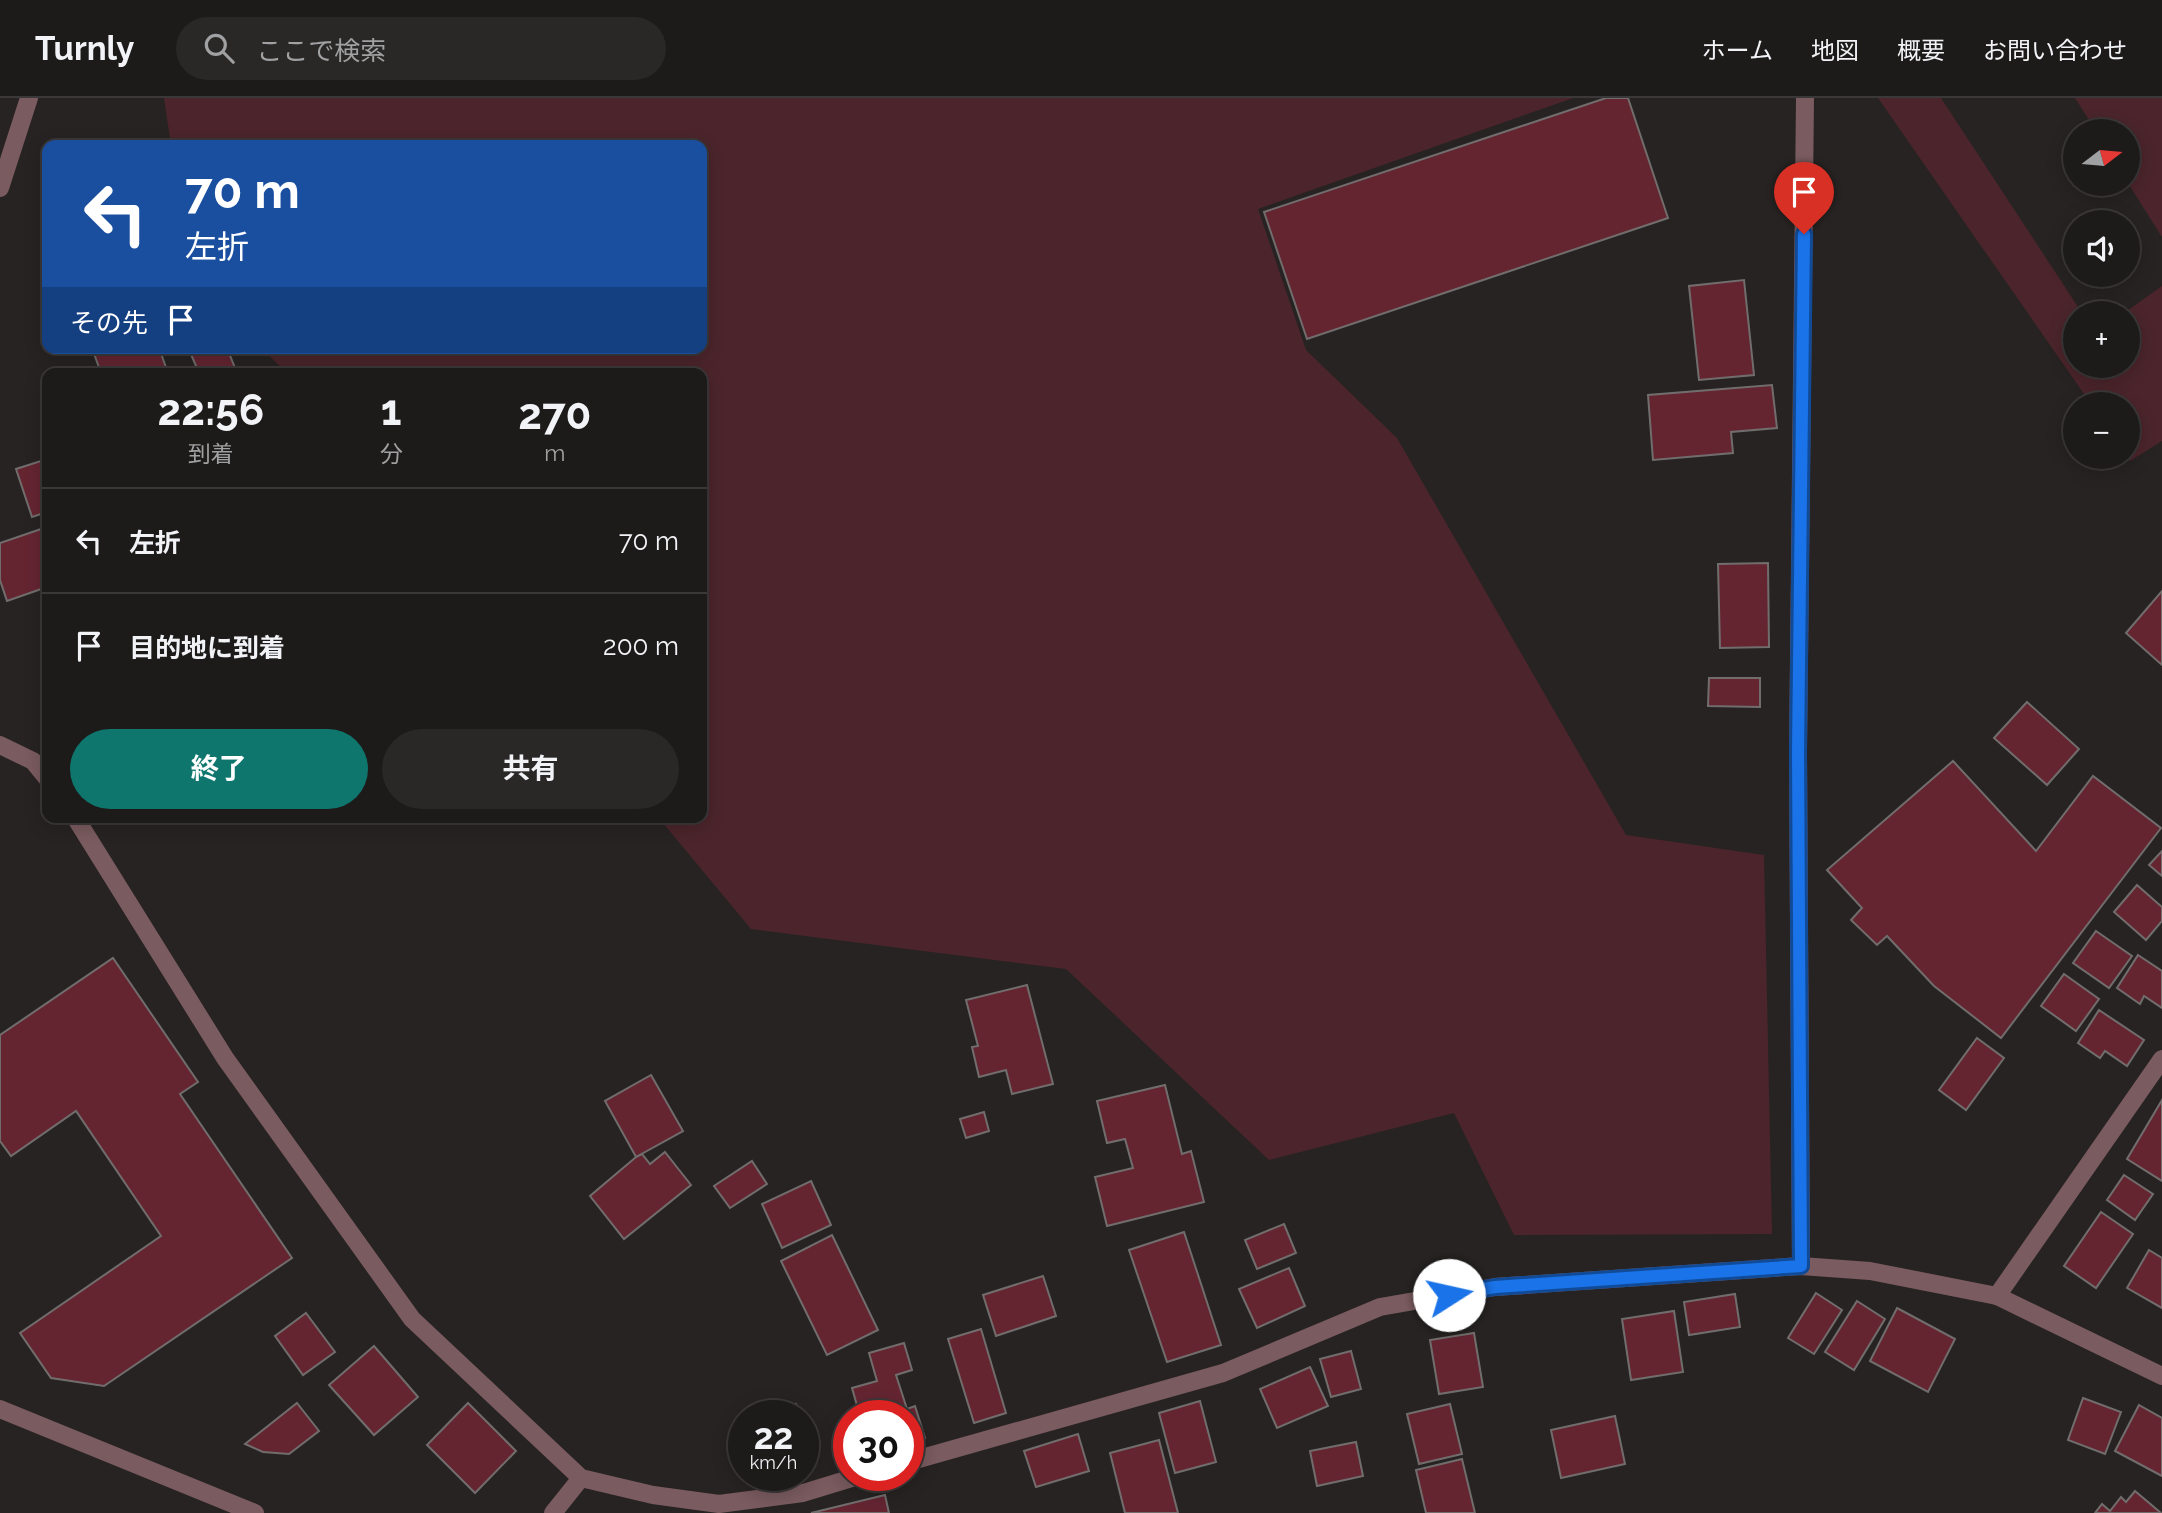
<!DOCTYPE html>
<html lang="ja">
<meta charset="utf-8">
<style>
body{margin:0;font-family:Raleway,"Noto Sans JP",sans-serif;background:#2a2727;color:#f1f3f6;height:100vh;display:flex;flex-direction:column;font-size:26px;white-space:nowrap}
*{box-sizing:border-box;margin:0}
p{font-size:23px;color:#a0a1a2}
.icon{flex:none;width:38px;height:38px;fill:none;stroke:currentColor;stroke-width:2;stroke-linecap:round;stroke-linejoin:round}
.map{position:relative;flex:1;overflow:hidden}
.side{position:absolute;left:42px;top:270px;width:665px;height:455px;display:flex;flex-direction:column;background:#1d1a1a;border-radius:14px;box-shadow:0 4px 18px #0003,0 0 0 2px #3b3839}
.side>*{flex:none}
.guide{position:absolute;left:42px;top:42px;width:665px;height:214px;border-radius:14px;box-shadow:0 4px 18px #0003,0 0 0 2px #3b3839;background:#1a4fa0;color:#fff;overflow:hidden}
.needle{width:46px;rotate:74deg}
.buttons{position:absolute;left:2063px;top:21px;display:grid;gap:14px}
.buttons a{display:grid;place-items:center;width:77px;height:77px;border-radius:50%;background:#1d1a1a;box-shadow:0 4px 18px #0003,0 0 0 2px #3b3839;font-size:35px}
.speed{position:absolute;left:728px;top:1302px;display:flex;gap:14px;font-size:35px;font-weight:700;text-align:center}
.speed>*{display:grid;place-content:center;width:91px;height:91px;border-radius:50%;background:#1d1a1a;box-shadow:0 4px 18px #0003,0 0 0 2px #3b3839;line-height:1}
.speed small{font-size:18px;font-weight:400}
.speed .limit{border:10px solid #d22;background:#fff;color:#111}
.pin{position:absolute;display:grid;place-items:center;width:60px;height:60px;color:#fff;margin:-72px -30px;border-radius:50% 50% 50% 0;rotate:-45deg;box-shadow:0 0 7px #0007}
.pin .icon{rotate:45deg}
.me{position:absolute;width:77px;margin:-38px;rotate:80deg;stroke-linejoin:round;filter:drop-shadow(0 0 5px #0008)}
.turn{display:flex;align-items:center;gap:24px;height:147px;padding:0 28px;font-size:32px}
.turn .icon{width:91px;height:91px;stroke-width:2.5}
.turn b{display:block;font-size:49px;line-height:60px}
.then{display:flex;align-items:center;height:66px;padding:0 28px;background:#0003;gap:14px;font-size:26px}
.eta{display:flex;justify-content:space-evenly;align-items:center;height:119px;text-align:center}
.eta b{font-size:42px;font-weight:700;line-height:49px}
.button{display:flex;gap:14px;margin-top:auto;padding:14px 28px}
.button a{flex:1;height:80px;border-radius:42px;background:#0f766e;color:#fff;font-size:28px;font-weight:700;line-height:80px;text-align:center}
.button a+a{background:#2a2727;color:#f1f3f6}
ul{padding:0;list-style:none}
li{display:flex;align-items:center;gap:21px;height:105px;padding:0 28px;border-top:2px solid #3b3839}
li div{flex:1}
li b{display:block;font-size:26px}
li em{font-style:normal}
header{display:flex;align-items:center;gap:42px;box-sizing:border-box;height:98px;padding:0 35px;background:#1d1a1a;border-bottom:2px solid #3b3839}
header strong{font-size:33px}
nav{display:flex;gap:38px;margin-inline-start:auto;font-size:24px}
.search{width:490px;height:63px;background:#2a2727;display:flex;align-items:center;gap:18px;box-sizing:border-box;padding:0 24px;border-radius:38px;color:#a0a1a2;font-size:26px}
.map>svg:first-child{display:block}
</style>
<header>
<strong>Turnly</strong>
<div class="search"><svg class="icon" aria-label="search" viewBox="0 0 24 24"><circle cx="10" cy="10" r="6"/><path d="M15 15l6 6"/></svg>ここで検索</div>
<nav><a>ホーム</a><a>地図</a><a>概要</a><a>お問い合わせ</a></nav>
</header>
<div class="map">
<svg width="2162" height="1415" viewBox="0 0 2162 1415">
<rect width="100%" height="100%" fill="#272323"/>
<g fill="#4b252b">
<polygon points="164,0 1573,0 1258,111 1306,252 1397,340 1626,737 1764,757 1772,1136 1514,1137 1454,1015 1269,1062 1066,871 751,831 658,719 702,719 702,275 287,275 261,250 702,250 702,47 171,47"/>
<polygon points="1878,0 1941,0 2082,215 2076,215 2076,268 2128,268 2128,215 2124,215 2162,188 2162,343 2130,363 2128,359 2128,306 2091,306"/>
<polygon points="2075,0 2162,0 2162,139 2128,85 2128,33 2096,33"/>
</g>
<g fill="#642531" stroke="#716d6d" stroke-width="2">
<polygon points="1606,0 1628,0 1668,120 1307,241 1264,114"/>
<polygon points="1744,182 1754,277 1699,282 1689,188"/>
<polygon points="92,250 159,250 168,275 101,275"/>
<polygon points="199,250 227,250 237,275 199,275 190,254"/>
<polygon points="1772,287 1777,330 1731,334 1733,355 1653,362 1648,297"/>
<polygon points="47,361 47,414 32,419 16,371"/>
<polygon points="47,429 47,489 7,503 0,482 0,445"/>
<polygon points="1768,465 1769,549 1720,550 1718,466"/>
<polygon points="2162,493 2162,567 2126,535"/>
<polygon points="1709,580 1760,580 1760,609 1708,608"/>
<polygon points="2027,604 2079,651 2047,687 1994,640"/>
<polygon points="1953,663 2036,753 2093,678 2161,730 2001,940 1934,888 1887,838 1877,847 1851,822 1862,810 1827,772"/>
<polygon points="2162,753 2162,778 2149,767"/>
<polygon points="2137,787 2162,809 2162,823 2146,842 2114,814"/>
<polygon points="2096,833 2132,858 2109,890 2073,865"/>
<polygon points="2138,857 2162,873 2162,910 2144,898 2140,906 2117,890"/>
<polygon points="113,860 198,984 180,996 292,1160 104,1288 51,1280 20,1235 161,1138 76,1013 11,1058 0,1043 0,937"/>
<polygon points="2064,876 2099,901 2076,933 2041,908"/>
<polygon points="1027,887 1053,986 1012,996 1006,972 979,979 972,949 978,948 966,902"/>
<polygon points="2099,912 2144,942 2127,968 2105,953 2100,960 2078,945"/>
<polygon points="1977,940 2004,960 1966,1012 1939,992"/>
<polygon points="651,977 683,1033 636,1059 605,1003"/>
<polygon points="1165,987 1182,1056 1191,1053 1204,1104 1107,1128 1095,1079 1133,1070 1125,1041 1107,1045 1097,1003"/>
<polygon points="2162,1002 2162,1083 2127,1061"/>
<polygon points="984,1014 989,1033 966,1040 960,1021"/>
<polygon points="665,1054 691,1087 624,1141 590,1098 636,1059 642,1056 650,1066"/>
<polygon points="752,1063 767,1086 730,1110 714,1088"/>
<polygon points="2124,1077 2153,1096 2135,1122 2107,1102"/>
<polygon points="811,1083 831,1127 782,1150 762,1106"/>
<polygon points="2101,1114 2133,1136 2096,1190 2064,1168"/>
<polygon points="1284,1126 1296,1155 1257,1171 1245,1142"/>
<polygon points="1184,1134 1221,1247 1167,1264 1129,1152"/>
<polygon points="832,1137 878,1232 827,1257 781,1163"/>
<polygon points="2149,1152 2162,1160 2162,1210 2127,1190"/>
<polygon points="1289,1170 1305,1208 1257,1230 1239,1191"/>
<polygon points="1043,1178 1056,1218 996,1238 983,1197"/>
<polygon points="1816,1195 1842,1212 1814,1256 1788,1240"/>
<polygon points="1735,1196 1740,1229 1689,1237 1684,1204"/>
<polygon points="1857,1203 1885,1221 1854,1272 1825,1254"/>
<polygon points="1897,1210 1955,1241 1928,1294 1870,1263"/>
<polygon points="1674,1213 1683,1274 1631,1282 1622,1221"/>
<polygon points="306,1215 335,1254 303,1277 275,1238"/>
<polygon points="981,1231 1006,1315 974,1325 948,1241"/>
<polygon points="1474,1235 1483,1289 1439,1296 1430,1242"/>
<polygon points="904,1245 912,1272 896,1277 907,1311 915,1308 925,1340 908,1344 908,1318 860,1318 852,1290 877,1283 869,1255"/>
<polygon points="374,1248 418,1299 374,1337 329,1287"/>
<polygon points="1351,1253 1361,1291 1331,1299 1320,1261"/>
<polygon points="1310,1269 1328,1308 1277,1330 1260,1291"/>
<polygon points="2083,1300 2121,1314 2105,1356 2068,1342"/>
<polygon points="1200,1303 1216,1364 1175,1375 1159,1315"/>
<polygon points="297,1305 319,1333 289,1356 263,1354 245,1346"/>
<polygon points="468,1305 516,1353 475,1395 427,1347"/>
<polygon points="796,1306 818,1339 803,1349 803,1318 778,1318"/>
<polygon points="1450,1306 1462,1356 1419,1366 1407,1316"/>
<polygon points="2139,1307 2162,1320 2162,1378 2115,1353"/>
<polygon points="1615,1318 1625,1366 1561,1380 1551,1332"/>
<polygon points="1078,1336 1089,1373 1036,1389 1024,1353"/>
<polygon points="1159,1342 1178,1415 1125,1415 1110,1355"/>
<polygon points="1356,1344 1363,1378 1317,1388 1310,1353"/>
<polygon points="1462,1361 1475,1415 1426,1415 1416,1372"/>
<polygon points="2135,1393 2161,1415 2095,1415 2102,1406 2110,1413 2121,1399 2126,1404"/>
<polygon points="885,1397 889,1415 811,1415"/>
</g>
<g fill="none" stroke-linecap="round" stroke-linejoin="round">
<g stroke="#7a5b5f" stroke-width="18">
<polyline points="0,90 29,0"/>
<polyline points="0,647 33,663 47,680"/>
<polyline points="75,719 225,960 412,1221 581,1380 653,1397 719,1406 803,1395 862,1377"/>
<polyline points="1801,1168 1798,654 1805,0"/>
<polyline points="1997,1198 2162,961"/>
<polyline points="0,1311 255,1415"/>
<polyline points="908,1364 1223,1275 1380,1209 1495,1189 1801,1168 1870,1173 1997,1198 2162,1278"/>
<polyline points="553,1415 581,1380"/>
</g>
</g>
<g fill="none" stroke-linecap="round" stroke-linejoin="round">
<defs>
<polyline id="route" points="1449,1197 1495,1189 1801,1168 1798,654 1804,136"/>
</defs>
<use href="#route" stroke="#114b97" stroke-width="18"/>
<use href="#route" stroke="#1a73e8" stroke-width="12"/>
</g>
</svg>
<div class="buttons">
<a><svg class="needle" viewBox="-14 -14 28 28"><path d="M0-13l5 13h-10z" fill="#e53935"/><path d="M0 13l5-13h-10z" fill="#a0a1a2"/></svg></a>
<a><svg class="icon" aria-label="sound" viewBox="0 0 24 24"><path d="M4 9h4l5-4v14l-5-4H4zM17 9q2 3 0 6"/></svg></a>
<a>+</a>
<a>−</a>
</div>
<div class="speed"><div>22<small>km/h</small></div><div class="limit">30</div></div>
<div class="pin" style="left:1804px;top:136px;background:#d93025"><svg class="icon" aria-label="arrive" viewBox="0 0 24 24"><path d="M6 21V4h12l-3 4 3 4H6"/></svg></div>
<svg class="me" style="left:1449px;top:1197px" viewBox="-20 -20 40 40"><circle r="19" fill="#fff"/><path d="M0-13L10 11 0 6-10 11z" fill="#1a73e8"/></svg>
<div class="guide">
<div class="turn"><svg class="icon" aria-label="left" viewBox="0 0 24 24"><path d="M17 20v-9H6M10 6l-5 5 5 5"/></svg><div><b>70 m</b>左折</div></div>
<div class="then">その先<svg class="icon" aria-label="arrive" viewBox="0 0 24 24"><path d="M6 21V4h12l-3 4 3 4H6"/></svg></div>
</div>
<section class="side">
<div class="eta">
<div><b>22:56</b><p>到着</p></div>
<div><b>1</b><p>分</p></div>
<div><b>270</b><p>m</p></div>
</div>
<ul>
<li><svg class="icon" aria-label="left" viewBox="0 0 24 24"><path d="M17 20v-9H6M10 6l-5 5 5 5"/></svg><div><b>左折</b></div><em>70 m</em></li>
<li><svg class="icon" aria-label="arrive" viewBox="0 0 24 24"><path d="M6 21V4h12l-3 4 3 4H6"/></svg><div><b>目的地に到着</b></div><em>200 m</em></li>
</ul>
<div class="button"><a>終了</a><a>共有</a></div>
</section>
</div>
